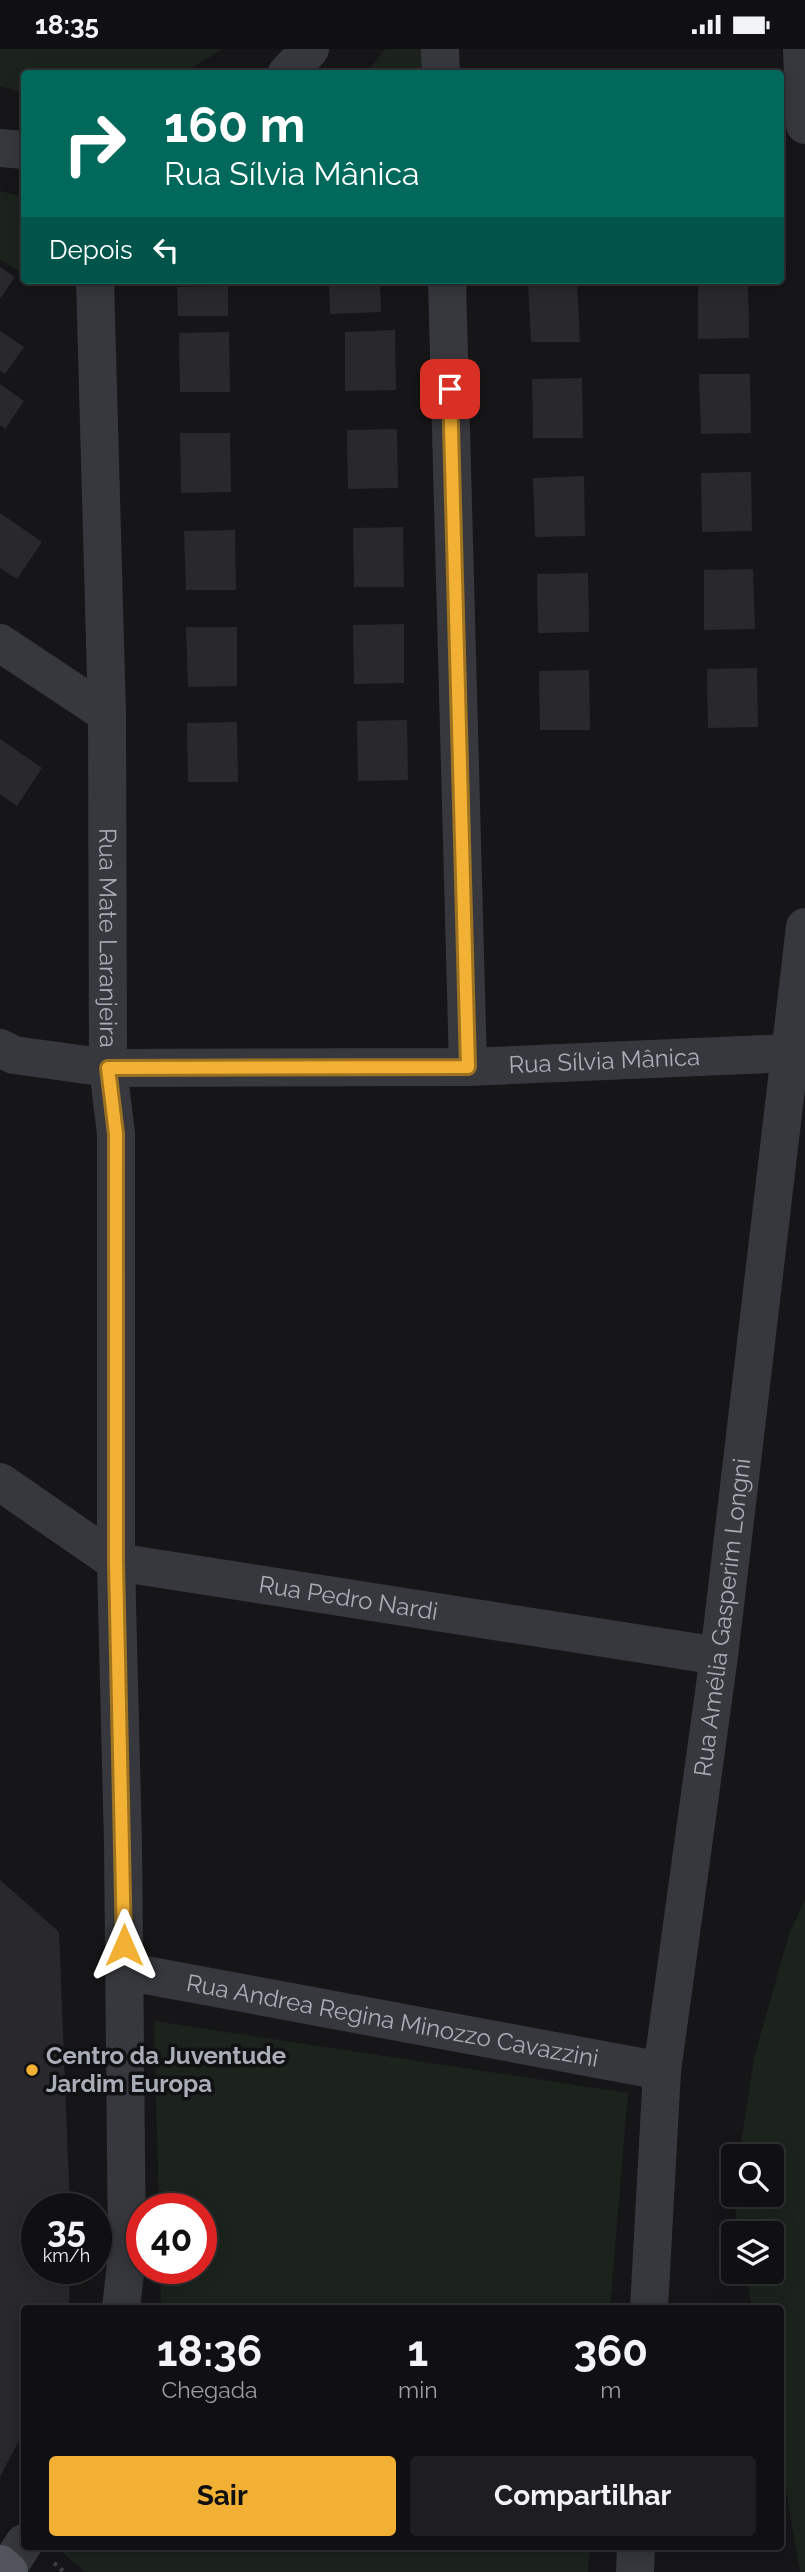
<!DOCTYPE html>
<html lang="pt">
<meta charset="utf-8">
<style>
body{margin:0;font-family:Raleway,sans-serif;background:#1e1e20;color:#f1f3f6;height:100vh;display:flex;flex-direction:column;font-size:26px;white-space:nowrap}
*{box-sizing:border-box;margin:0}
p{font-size:23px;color:#9c9d9f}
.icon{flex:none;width:38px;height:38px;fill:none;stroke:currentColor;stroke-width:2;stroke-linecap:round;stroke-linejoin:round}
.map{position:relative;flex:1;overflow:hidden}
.panel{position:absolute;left:21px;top:2256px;width:763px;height:245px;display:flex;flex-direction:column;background:#101012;border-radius:7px;box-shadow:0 4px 18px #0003,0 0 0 2px #303032}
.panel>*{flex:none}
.top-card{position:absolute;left:21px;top:21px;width:763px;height:214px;border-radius:7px;box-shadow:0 4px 18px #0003,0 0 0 2px #303032;background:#00695c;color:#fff;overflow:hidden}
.tools{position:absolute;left:721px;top:2095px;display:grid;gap:14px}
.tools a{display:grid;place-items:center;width:63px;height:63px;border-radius:7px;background:#101012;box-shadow:0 4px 18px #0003,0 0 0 2px #303032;font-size:35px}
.speed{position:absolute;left:21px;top:2144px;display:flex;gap:14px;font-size:35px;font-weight:700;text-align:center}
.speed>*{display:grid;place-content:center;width:91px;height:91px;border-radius:50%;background:#101012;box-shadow:0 4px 18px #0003,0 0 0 2px #303032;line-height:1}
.speed small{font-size:18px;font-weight:400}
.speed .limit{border:10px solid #d22;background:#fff;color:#111}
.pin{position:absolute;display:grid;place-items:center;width:60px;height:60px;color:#fff;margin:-30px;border-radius:14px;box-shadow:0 4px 10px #0006}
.me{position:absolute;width:77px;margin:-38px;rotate:0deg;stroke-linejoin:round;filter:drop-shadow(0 0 5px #0008)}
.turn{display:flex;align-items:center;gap:24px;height:147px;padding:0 28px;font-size:32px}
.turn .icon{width:91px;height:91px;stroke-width:2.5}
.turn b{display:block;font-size:49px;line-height:60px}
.then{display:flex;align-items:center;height:66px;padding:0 28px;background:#0003;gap:14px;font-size:26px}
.eta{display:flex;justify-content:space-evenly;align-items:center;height:119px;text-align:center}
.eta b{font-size:42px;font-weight:700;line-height:49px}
.primary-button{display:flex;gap:14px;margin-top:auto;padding:14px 28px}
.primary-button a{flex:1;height:80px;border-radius:7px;background:#f2b134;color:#111;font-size:28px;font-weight:700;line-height:80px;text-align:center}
.primary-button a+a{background:#1e1e20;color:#f1f3f6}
.status{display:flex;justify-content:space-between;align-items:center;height:49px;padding:0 35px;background:#101012;direction:ltr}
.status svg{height:19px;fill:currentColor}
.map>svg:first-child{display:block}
</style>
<div class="status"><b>18:35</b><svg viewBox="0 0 49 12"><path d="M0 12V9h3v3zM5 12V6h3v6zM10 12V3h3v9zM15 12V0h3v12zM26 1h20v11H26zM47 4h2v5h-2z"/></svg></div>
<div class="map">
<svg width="805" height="2523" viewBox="0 0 805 2523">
<rect width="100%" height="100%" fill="#161618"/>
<g fill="#1c231d">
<polygon points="0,0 222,0 184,24 24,24 24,44 0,37"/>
<polygon points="385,0 423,0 424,24 367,24"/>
<polygon points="0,142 24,148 24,226 0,210"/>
<polygon points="805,1851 805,2523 800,2523 781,2412 780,2259 752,2259 746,2223 772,2222 772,2184 739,2184 733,2149 734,2146 772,2146 772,2107 739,2107 754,2009 789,1885"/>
<polygon points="154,1972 628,2044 610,2259 161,2259 160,2219 201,2219 201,2160 159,2159"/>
<polygon points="55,2497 590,2497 588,2523 85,2523"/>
</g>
<g fill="#29292c">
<polygon points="0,218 15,228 0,250"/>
<polygon points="528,231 577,231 580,293 531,293"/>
<polygon points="698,231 748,231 749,289 698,290"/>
<polygon points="380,234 381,263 330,265 329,235"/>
<polygon points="228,237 228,267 178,267 177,238"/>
<polygon points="395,281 396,341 345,342 345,283"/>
<polygon points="0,282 24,298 5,325 0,322"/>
<polygon points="229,283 230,343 180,343 179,284"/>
<polygon points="699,325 750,325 751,384 701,385"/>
<polygon points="582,329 583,389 533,389 532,330"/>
<polygon points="0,335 24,352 5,380 0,376"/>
<polygon points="397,380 398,439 348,440 347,381"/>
<polygon points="180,384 230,384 231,443 181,444"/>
<polygon points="751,423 752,482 702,483 701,424"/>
<polygon points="584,427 585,487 535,488 533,429"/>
<polygon points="0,464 42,493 17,530 0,519"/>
<polygon points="403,478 404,538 354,538 353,479"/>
<polygon points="235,481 236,541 186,541 184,482"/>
<polygon points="753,520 755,580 704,581 704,521"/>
<polygon points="588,524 589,583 538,584 537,525"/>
<polygon points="404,575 404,634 354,635 353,576"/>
<polygon points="186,578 237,578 237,637 188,638"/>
<polygon points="757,619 758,678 708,679 707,620"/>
<polygon points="589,621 590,681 540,681 539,622"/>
<polygon points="407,671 408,731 358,732 357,672"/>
<polygon points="237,673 238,733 188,733 187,674"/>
<polygon points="0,690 42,719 17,757 0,745"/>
<polygon points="0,1831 59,1883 70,2160 37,2160 37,2219 70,2219 69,2259 24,2259 24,2382 0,2428"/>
</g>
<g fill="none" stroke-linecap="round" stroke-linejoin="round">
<polyline stroke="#3d3f44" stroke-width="4.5" stroke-dasharray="3.5 5" stroke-linecap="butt" points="54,2514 64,2523"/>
<g stroke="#37383d" stroke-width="38">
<polyline points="440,0 441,24"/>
<polyline points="802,0 805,76"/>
<polyline points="447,231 468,1018"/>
<polyline points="0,594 107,665"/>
<path id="s1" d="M0,999L14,1006L108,1019L468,1018L790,1004"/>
<path id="s2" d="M0,1433L116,1513L719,1607"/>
<path id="s3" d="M124,1922L662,2022"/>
<path id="s4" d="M649,2259L662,2022L719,1607L805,878"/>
<polyline points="635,2523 636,2497"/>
</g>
<g stroke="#37383d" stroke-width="38">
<polyline points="287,24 310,0"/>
<polyline points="0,99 24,101"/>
<path id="s5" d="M95,231L107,665L108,1019L116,1085V1513L123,1795L127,2206L121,2259"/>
<polyline points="5,2523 24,2494"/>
</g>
<polyline stroke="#53555c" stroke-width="38" points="0,2515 9,2523"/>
</g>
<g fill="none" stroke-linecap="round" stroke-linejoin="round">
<defs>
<polyline id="route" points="124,1896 116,1513 116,1085 108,1019 468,1018 450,340"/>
</defs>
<use href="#route" stroke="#9d7322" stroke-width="18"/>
<use href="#route" stroke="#f2b134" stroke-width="12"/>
</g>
<circle fill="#f2b134" stroke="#111113" stroke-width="2.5" cx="32" cy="2021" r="7"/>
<g text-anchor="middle" stroke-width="7" stroke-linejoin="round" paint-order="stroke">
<g font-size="24" fill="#a8adb8" stroke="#111113">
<text dy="8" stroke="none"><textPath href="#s5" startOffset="658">Rua Mate Laranjeira</textPath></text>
<text dy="8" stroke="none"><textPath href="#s1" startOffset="607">Rua Sílvia Mânica</textPath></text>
<text dy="8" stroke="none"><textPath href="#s2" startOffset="376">Rua Pedro Nardi</textPath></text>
<text dy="8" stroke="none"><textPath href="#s4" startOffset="695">Rua Amélia Gasperim Longni</textPath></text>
<text dy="8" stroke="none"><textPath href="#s3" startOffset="273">Rua Andrea Regina Minozzo Cavazzini</textPath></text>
</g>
<g font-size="24" font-weight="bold" fill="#a8adb8" stroke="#111113" text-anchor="start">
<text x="46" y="2015">Centro da Juventude<tspan x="46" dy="28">Jardim Europa</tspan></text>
</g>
</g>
</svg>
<div class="tools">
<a><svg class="icon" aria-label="search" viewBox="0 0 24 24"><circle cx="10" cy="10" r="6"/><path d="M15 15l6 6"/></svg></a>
<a><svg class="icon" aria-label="layers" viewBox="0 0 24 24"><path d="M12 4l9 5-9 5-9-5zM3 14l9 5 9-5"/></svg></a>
</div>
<div class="speed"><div>35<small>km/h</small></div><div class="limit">40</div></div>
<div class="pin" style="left:450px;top:340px;background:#d93025"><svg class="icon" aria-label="arrive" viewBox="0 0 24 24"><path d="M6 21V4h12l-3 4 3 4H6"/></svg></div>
<svg class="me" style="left:124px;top:1896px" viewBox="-20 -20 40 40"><path d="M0-17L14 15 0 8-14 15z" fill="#f2b134" stroke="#fff" stroke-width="4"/></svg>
<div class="top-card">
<div class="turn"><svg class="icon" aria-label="right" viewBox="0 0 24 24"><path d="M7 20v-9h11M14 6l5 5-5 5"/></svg><div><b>160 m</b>Rua Sílvia Mânica</div></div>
<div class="then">Depois<svg class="icon" aria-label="left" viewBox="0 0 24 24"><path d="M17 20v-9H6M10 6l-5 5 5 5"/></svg></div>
</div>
<section class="panel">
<div class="eta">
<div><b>18:36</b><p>Chegada</p></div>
<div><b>1</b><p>min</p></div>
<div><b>360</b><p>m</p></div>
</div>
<div class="primary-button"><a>Sair</a><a>Compartilhar</a></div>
</section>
</div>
